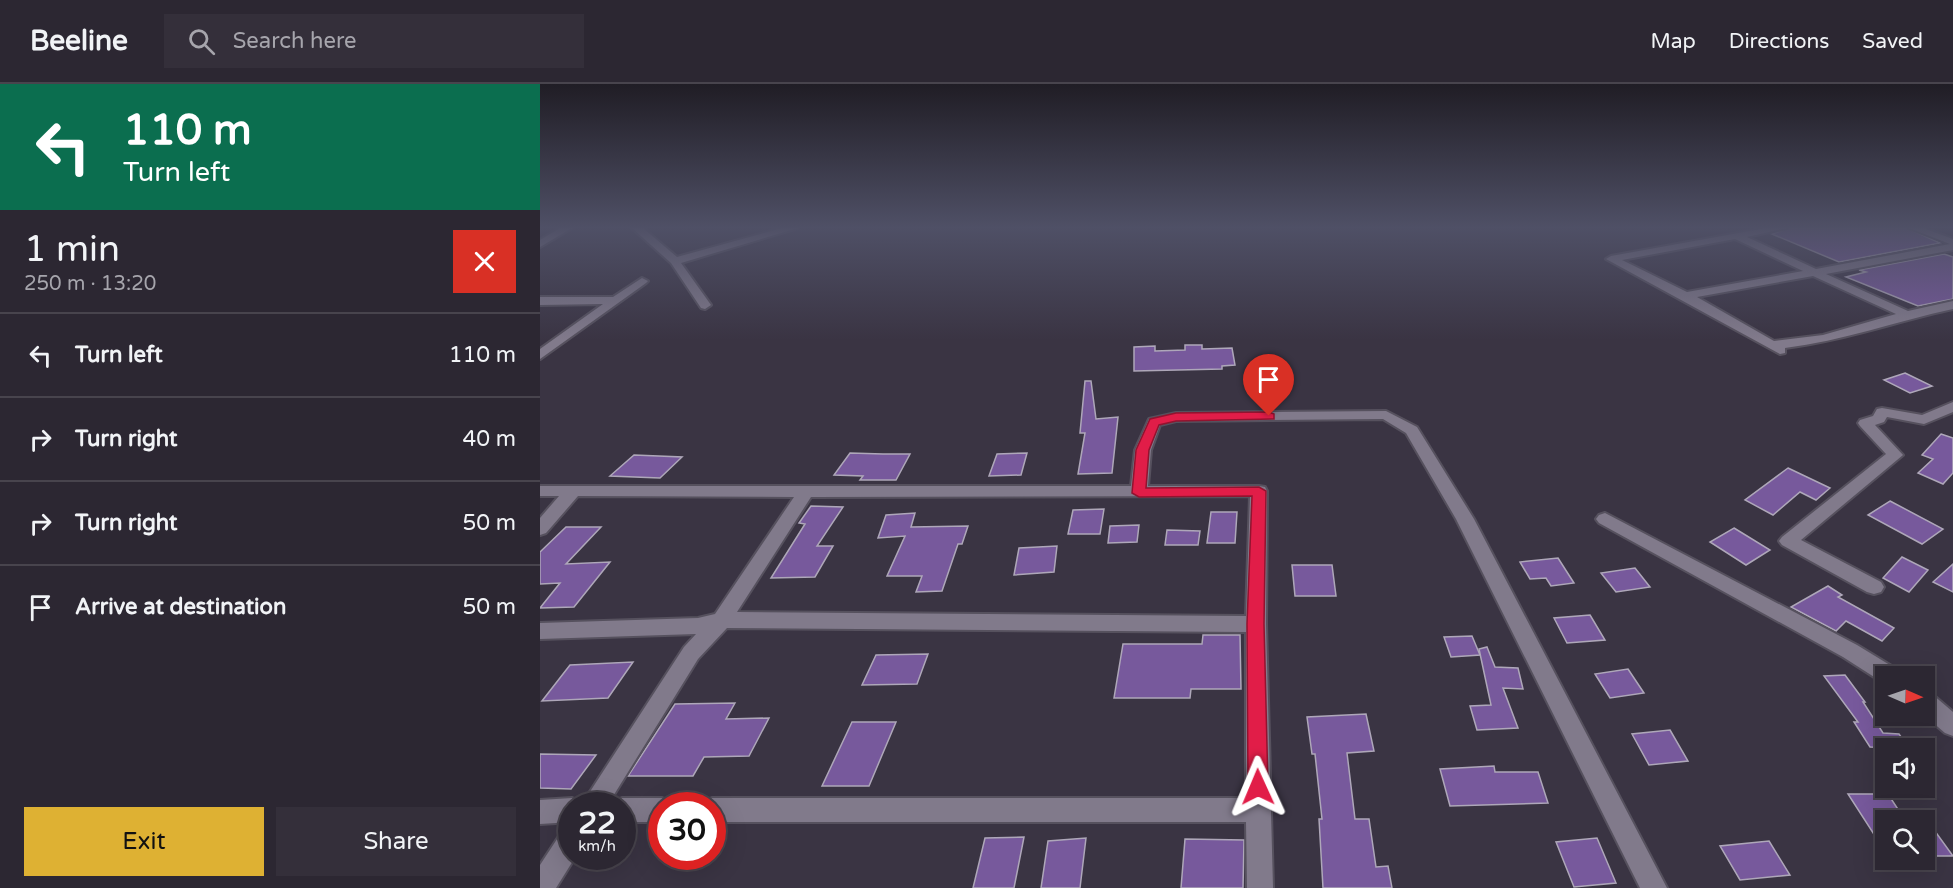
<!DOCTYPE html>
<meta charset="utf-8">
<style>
body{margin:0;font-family:"Varela Round",sans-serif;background:#342f3a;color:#f1f3f6;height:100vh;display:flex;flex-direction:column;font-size:22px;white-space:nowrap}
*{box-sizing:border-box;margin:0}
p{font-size:20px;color:#a6a5ac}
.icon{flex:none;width:33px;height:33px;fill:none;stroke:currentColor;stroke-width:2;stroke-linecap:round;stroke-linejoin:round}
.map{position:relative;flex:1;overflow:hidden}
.drawer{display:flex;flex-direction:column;background:#2c2732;width:540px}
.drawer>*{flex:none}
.top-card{background:#0b6e4f;color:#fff;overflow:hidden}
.needle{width:39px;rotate:92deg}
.buttons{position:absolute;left:1335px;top:582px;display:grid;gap:12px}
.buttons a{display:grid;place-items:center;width:60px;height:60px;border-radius:0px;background:#2c2732;box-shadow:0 6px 24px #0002,0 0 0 2px #48444d;font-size:30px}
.speed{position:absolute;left:18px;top:708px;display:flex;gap:12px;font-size:30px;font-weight:700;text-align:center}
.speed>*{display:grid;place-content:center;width:78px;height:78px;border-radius:50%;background:#2c2732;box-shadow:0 6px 24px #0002,0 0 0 2px #48444d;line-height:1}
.speed small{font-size:15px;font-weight:400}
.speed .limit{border:9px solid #d22;background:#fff;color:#111}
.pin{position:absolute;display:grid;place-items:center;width:51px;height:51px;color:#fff;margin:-62px -26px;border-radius:50% 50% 50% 0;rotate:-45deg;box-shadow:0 0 6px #0007}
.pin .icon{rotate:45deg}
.me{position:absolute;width:66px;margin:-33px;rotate:359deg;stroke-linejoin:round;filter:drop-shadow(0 0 4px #0008)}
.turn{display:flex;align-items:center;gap:21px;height:126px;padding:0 24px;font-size:27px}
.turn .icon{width:78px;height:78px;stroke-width:2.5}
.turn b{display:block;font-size:42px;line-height:51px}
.round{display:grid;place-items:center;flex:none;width:63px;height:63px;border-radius:0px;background:#342f3a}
.summary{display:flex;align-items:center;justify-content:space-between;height:102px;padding:0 24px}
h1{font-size:36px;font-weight:600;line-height:45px}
.action{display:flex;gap:12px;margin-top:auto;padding:12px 24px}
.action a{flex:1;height:69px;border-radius:0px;background:#deb133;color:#111;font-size:24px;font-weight:600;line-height:69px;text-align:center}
.action a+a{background:#342f3a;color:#f1f3f6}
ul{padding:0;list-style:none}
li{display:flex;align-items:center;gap:18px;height:84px;padding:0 24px;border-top:2px solid #48444d}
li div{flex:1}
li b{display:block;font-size:22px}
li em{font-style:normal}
header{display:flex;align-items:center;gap:36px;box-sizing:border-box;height:84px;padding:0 30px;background:#2c2732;border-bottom:2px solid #48444d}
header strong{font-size:28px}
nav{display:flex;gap:33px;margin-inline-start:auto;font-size:21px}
.search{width:420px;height:54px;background:#342f3a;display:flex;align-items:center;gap:15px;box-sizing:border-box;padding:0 21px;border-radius:0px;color:#a6a5ac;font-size:22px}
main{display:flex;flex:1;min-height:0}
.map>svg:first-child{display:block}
</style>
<header>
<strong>Beeline</strong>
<div class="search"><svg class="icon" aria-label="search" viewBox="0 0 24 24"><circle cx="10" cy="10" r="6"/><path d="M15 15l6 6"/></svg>Search here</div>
<nav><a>Map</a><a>Directions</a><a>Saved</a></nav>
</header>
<main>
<section class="drawer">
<div class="top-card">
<div class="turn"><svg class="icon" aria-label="left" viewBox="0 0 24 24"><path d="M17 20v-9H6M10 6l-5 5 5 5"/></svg><div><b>110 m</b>Turn left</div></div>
</div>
<div class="summary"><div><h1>1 min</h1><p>250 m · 13:20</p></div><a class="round" style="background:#d93025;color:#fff"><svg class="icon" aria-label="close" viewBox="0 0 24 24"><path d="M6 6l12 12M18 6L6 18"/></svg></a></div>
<ul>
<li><svg class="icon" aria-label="left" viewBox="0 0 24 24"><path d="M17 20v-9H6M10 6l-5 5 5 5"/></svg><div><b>Turn left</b></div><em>110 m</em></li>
<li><svg class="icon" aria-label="right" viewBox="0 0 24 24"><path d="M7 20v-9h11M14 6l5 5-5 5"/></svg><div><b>Turn right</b></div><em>40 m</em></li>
<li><svg class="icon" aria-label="right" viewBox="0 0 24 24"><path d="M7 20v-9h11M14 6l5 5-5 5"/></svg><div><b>Turn right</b></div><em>50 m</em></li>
<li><svg class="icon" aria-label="arrive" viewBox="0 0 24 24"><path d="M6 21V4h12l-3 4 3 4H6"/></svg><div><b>Arrive at destination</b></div><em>50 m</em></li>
</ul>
<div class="action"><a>Exit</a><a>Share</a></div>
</section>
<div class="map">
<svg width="1413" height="804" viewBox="0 0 1413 804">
<rect width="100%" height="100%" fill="#3a3443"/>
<g fill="#77599c" stroke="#aea7b9" stroke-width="1.5">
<polygon points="1249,144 1367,144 1400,159 1299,178 1232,150"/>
<polygon points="1404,170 1413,173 1413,215 1378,222 1306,193 1326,188 1319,186"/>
<polygon points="645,261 662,261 662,265 692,264 695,281 682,282 682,285 594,287 594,263 615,262 615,267 645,266"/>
<polygon points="1365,289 1392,302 1370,309 1344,296"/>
<polygon points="545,297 551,297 556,335 578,333 572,389 538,390 545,349 540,349"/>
<polygon points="1401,350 1413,354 1413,389 1403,400 1378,389 1393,375 1382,371"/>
<polygon points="310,369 343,370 370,370 356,396 320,396 323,392 294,391"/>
<polygon points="487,369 481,391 449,392 457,370"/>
<polygon points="94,371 142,373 120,394 70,392"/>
<polygon points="1248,384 1290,404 1276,416 1260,408 1233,431 1205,416"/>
<polygon points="1350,417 1403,445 1382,460 1328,431"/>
<polygon points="271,422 303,423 277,462 293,462 275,493 231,494 265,440 259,439"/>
<polygon points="564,425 560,450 528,450 533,426"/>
<polygon points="671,428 697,428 695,459 667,459"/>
<polygon points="375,429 371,443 428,442 422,460 418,460 402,507 376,508 382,492 347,492 365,452 338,454 346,431"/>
<polygon points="599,441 597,458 568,459 570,442"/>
<polygon points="26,443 61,443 26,480 70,478 34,523 0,524 20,499 0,500 0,468"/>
<polygon points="1194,444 1230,466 1206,481 1170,458"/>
<polygon points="627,446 660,447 658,461 625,461"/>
<polygon points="517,462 514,488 474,491 479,464"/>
<polygon points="1362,473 1388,486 1369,508 1343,494"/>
<polygon points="1018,474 1034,499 1011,502 1006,494 990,495 980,478"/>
<polygon points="1413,480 1413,508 1393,498"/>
<polygon points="752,481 792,481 796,512 755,512"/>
<polygon points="1095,484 1110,503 1076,508 1061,489"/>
<polygon points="1288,502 1302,511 1298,513 1354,544 1342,557 1306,537 1296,547 1251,523"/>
<polygon points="1050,531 1065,556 1027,559 1014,534"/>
<polygon points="663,551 700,551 701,605 651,605 650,614 574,614 583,560 662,560"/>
<polygon points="932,552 940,571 911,573 904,553"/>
<polygon points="947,563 955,583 978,584 983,605 963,604 978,644 937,646 930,622 951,621 939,565"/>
<polygon points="388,570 377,600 322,601 336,571"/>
<polygon points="93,578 68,614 2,617 30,581"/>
<polygon points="1088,585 1104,609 1070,614 1055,590"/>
<polygon points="1305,591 1325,618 1323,618 1343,649 1359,650 1369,664 1330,663 1314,638 1318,638 1284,592"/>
<polygon points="195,619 186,635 229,634 209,672 164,673 153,692 88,692 135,620"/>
<polygon points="826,630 834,667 807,669 815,735 829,735 836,783 848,782 852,804 783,804 779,735 782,735 775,670 772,670 767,633"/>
<polygon points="312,638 356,638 329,702 282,702"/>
<polygon points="1130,646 1148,677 1109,681 1092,650"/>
<polygon points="0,670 56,671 31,705 0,704"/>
<polygon points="954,682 955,688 998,688 1008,719 910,722 900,685"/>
<polygon points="1308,710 1348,710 1365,736 1346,736 1346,769"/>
<polygon points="1384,732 1413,772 1384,772"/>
<polygon points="484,753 474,804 433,804 445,754"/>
<polygon points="546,754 540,804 501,804 508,757"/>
<polygon points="1057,754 1076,799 1034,803 1016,758"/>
<polygon points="645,755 704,756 703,804 641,804"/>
<polygon points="1229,757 1250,791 1200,796 1180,762"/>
</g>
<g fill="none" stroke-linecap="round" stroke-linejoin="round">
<defs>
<g id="minor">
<polygon points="20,144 32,144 0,163 0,156"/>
<polygon points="92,144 103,144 137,173 242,144 258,144 141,179 171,221 165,225 161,224 131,179"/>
<path d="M1226,144H1247L1207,153L1276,185L1410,160L1369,144H1383L1413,155V166L1286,190L1368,227L1413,217V225C1357,237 1302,257 1245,264V269L1240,270L1066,175L1071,172ZM1195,155L1263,187L1147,208L1082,176ZM1273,192L1356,230L1283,251L1234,257L1157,213Z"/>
<polygon points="102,194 108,197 106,199 0,275 0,265 63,220 0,221 0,213 73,213"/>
<polygon points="1413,318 1413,328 1384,340 1347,333 1344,338 1335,341 1363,371 1261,456 1341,498 1344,503 1341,508 1334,510 1327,508 1242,461 1239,457 1242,453 1346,370 1320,342 1318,339 1320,336 1333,332 1337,325 1342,324 1382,331"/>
<path d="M846,327L877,343L934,435L1127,804H1100L916,435L866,349L843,335L636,337L620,341L611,366L608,402H719L725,403L727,407L726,540L733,804H707L706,738H172V722H161L163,718L172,714H706V548L187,544L158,575L67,722H32V738L0,740V716L32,714L42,720L144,563L156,550L0,555V539L158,534L175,530L254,413L38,412L6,449L0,451V434L19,412H0V402H591L595,366L609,335L636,329ZM710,412L706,532L197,528L271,413Z"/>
<polygon points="1065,429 1317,561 1358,586 1360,592 1346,592 1346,599 1342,598 1303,573 1059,439 1056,435 1059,431"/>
<polygon points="1384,608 1392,610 1413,628 1413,652 1405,649 1384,631"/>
<polygon points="82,714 122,714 131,718 133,722 122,722 122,738 82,738 82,722 71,722 73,718"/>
<polygon points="32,743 32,772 36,772 16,804 0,804 0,781 23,746"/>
</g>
</defs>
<use href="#minor" stroke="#56515e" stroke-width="4"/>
<use href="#minor" fill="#817a8b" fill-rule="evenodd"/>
</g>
<linearGradient id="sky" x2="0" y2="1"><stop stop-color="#201d25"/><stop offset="0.56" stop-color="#4f5066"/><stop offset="1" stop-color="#4f5066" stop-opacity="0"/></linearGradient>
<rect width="1413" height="256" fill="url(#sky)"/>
<polygon fill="#e11d48" stroke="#92132f" stroke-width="1.5" points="729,328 734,330 734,335 636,337 619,341 609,366 606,404 719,403 726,407 724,540 728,703 725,709 718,712 711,709 708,703 707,540 712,412 599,413 592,409 596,366 610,335 636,329"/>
</svg>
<div class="buttons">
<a><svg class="needle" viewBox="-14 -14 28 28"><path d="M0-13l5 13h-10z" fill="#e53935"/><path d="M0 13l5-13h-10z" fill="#a6a5ac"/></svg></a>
<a><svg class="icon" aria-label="sound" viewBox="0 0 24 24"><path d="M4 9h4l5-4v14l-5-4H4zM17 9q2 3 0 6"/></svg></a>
<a><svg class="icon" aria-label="search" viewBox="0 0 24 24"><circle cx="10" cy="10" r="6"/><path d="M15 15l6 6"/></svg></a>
</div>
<div class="speed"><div>22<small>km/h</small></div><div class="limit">30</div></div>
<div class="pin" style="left:729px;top:332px;background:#d93025"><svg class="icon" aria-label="arrive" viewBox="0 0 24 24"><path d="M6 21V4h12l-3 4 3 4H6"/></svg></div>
<svg class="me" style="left:718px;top:703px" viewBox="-20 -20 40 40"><path d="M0-17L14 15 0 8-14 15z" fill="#e11d48" stroke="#fff" stroke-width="4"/></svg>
</div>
</main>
